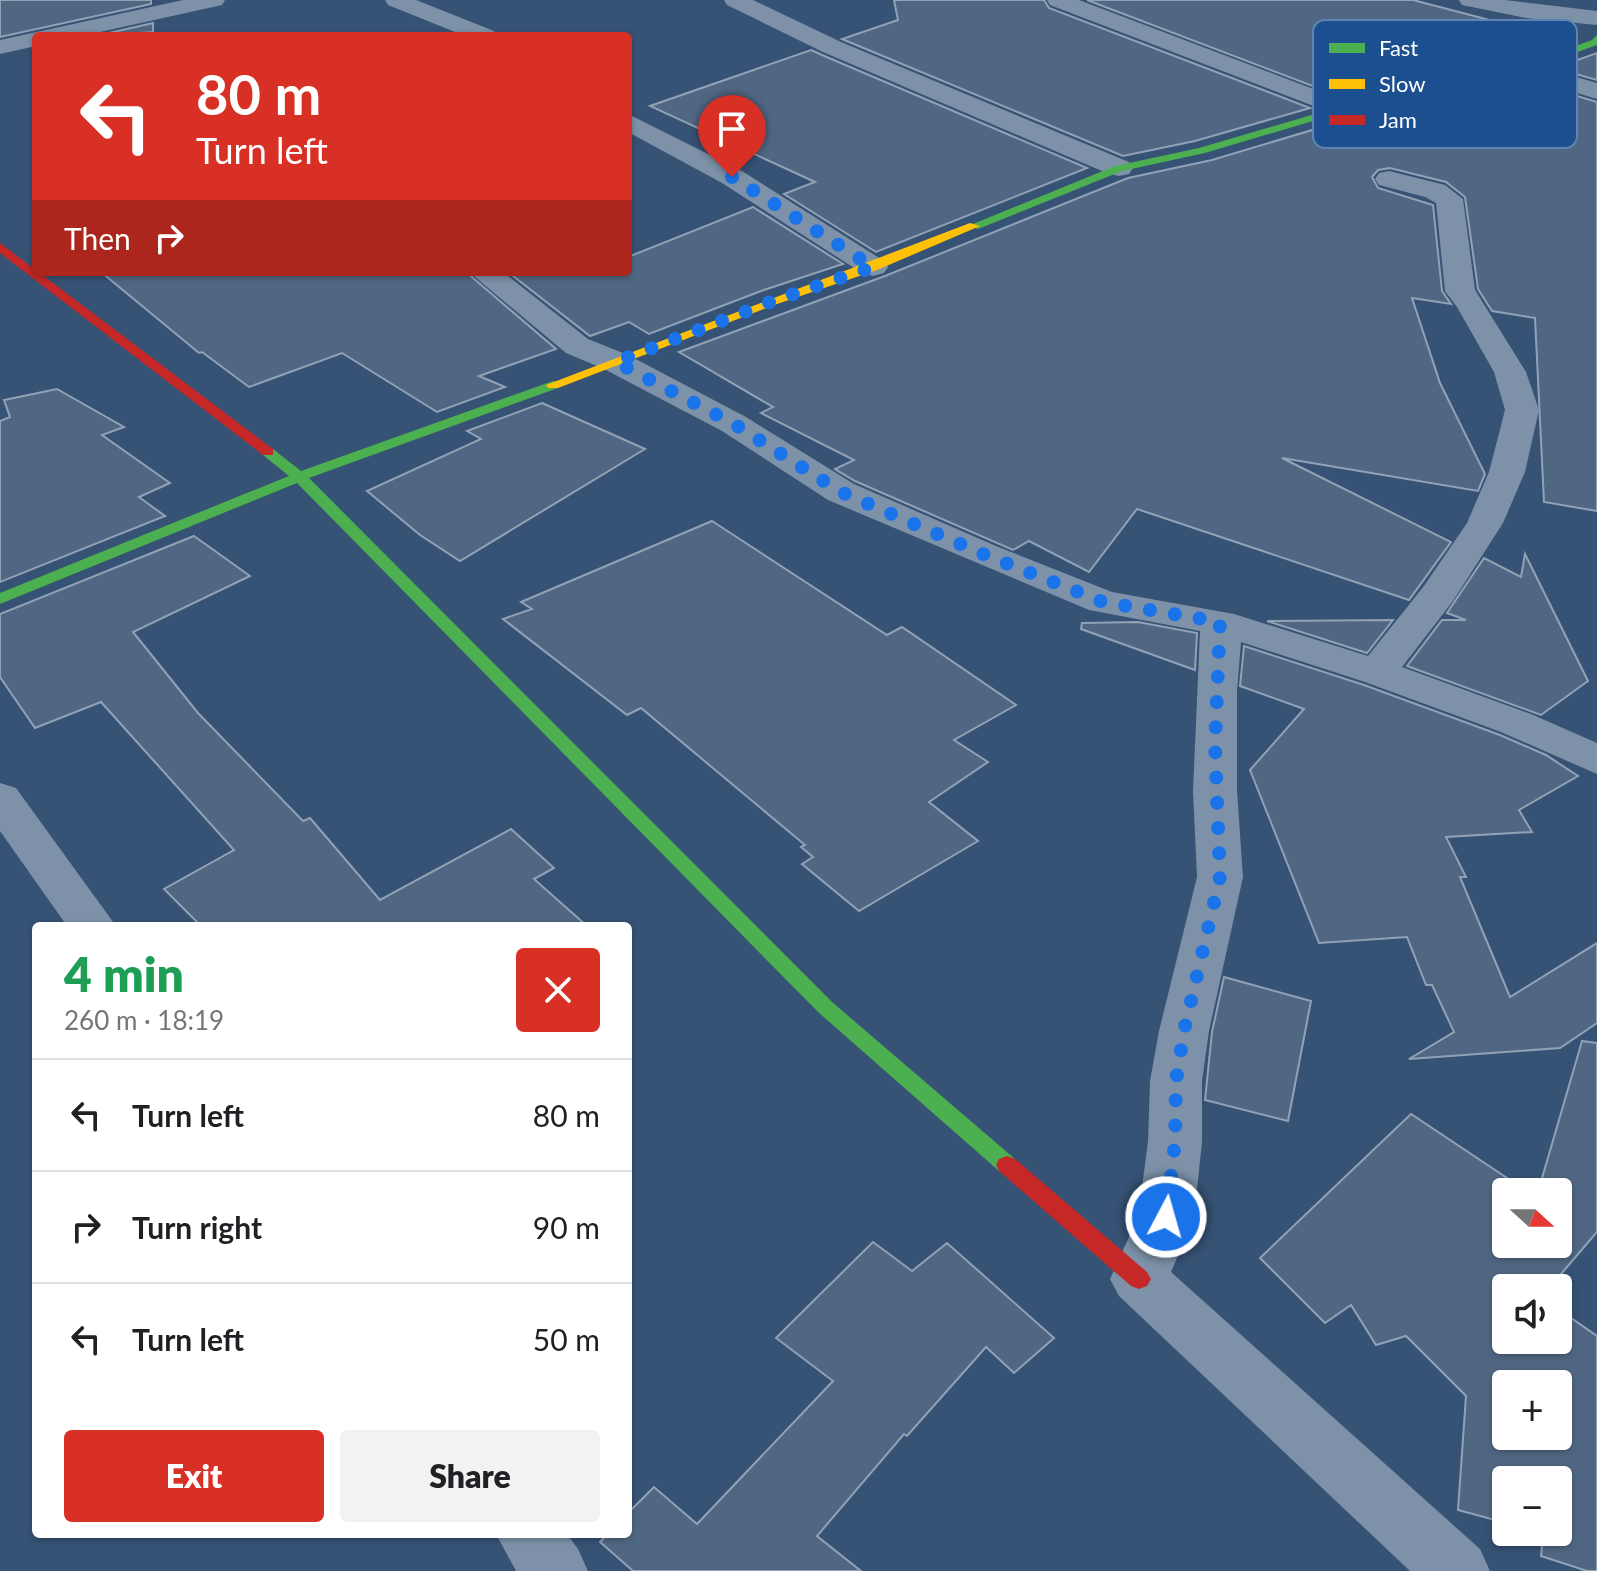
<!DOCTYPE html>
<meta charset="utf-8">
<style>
body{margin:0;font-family:Lato,sans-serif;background:#f2f2f2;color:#202124;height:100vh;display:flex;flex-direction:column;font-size:30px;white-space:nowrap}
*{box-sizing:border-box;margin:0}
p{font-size:26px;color:#757577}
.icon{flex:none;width:44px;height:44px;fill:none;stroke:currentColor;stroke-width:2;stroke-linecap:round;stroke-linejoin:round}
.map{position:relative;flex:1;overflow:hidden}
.drawer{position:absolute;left:32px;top:922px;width:600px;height:616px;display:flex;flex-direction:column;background:#fff;border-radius:8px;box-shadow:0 2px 6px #0004}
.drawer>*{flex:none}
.banner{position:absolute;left:32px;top:32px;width:600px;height:244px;border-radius:8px;box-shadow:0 2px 6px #0004;background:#d93025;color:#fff;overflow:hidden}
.needle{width:52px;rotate:111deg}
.buttons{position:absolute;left:1492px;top:1178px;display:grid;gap:16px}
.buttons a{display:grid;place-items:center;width:80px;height:80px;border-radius:8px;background:#fff;box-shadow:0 2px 6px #0004;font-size:40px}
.pin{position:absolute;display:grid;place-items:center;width:68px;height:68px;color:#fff;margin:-82px -34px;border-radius:50% 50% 50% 0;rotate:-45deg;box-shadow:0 0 8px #0007}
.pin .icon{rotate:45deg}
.me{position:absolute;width:88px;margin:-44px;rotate:6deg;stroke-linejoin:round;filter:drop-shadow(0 0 6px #0008)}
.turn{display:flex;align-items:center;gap:28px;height:168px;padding:0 32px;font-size:36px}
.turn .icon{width:104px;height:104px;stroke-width:2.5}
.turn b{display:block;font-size:56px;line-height:68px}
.then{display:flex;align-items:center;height:76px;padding:0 32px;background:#0003;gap:16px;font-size:30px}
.round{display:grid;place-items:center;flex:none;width:84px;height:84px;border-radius:8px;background:#f2f2f2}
.head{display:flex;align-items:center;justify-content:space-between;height:136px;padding:0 32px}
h1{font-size:48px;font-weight:800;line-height:60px;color:#1e9e55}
.primary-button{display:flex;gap:16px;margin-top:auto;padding:16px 32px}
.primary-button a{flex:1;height:92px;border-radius:8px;background:#d93025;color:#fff;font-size:32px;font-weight:800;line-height:92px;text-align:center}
.primary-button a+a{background:#f2f2f2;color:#202124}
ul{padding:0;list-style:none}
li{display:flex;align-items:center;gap:24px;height:112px;padding:0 32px;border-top:2px solid #e0e0e0}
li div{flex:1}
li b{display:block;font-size:30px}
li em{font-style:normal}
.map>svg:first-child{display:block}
</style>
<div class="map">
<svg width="1597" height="1571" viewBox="0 0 1597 1571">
<rect width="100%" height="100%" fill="#365274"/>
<g fill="#506783" stroke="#92a2b6" stroke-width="2" fill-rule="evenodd">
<polygon points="0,0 151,0 151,4 0,37"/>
<polygon points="894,0 1044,0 1049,8 1310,108 1195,141 1123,156 842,39 898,20"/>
<polygon points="1087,0 1413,0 1566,40 1344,98"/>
<polygon points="153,23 153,32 96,36"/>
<polygon points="811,50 822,55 1087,168 876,252 784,194 815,182 650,106"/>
<polygon points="1597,53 1597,80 1551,67 1572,62"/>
<polygon points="1511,76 1597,102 1597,511 1544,502 1535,318 1492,311 1478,289 1465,197 1446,182 1390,168 1378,170 1372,177 1378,188 1433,205 1442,291 1451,304 1412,298 1440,383 1485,474 1478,491 1282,458 1451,542 1409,600 1137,509 1089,572 1029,541 1013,550 855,481 835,469 854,460 761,413 773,407 679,352 885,276 1128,178 1212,160 1419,98"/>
<polygon points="753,207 843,264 761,291 649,334 629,322 590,336 508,272 628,272 628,257"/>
<polygon points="101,272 466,272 556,349 479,376 505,387 437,412 342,353 249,387 202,352 199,353"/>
<polygon points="57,389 124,427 102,435 170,483 139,497 165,516 0,582 0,421 10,417 4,400"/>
<polygon points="542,403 645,449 460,561 420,535 367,491 481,439 467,431"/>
<polygon points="712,521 887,635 902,627 1016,705 954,740 988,762 929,802 978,841 859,911 802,864 813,857 801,847 805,845 641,708 627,715 503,619 532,609 521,602"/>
<polygon points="194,536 250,576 133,632 198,713 303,821 310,818 380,900 511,829 554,868 534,879 587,926 201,926 164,889 234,850 101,702 35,728 0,677 0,614"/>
<polygon points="1525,554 1588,681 1541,715 1407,666 1442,620 1466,620 1447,613 1484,558 1521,577"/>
<polygon points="1393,620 1367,653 1267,621"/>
<polygon points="1138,622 1197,633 1195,670 1081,629 1082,623"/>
<polygon points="1244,646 1364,685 1500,735 1546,755 1578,776 1519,810 1532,832 1446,837 1466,877 1460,877 1510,997 1597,943 1597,1023 1560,1048 1409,1059 1454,1032 1432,985 1426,985 1407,937 1319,943 1250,770 1304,709 1240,686"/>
<polygon points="1224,977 1311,1001 1288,1121 1205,1100 1212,1032"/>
<path d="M1582,1041L1597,1043V1232L1549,1288H1506V1340H1558V1309L1597,1336V1571H1587L1541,1556L1543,1534L1536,1532H1558V1480H1506V1523L1458,1510L1466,1396L1406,1336L1376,1345L1351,1305L1325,1323L1260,1258L1411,1114L1528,1192H1506V1244H1558V1192H1538ZM1506,1384H1558V1436H1506Z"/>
<polygon points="873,1242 912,1271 947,1243 1054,1338 1014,1373 986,1347 907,1436 904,1434 817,1536 861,1571 633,1571 600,1542 608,1534 628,1534 628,1513 654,1487 697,1524 833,1381 776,1338"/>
</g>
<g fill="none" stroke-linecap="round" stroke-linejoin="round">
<g fill="#7d92a8" fill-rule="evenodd">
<polygon points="183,0 225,0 222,5 82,36 36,36 36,46 0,54 0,40"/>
<polygon points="385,0 416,0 494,31 498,36 465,36 388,5"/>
<polygon points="724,0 753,0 841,42 1129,162 1133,168 1129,174 1119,176 1109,174 823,52 727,5"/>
<polygon points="1047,0 1079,0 1350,103 1354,108 1350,113 1332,113 1050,5"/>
<polygon points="1459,0 1505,0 1597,11 1597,25 1526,18 1462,5"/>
<polygon points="1513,59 1597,83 1597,99 1504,71 1501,66 1504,61"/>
<polygon points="628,114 742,171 884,261 888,267 884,273 873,276 862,273 722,183 628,132"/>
<polygon points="1389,171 1445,185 1463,199 1475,290 1526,372 1539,410 1525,472 1503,523 1453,601 1402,667 1531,714 1597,743 1597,774 1501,732 1365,682 1241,642 1237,691 1237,791 1243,877 1209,1031 1202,1081 1202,1142 1194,1217 1171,1272 1480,1549 1490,1571 1410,1571 1119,1296 1110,1279 1138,1217 1148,1142 1150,1081 1159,1031 1197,877 1193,791 1200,631 1089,610 828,500 722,431 604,369 566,353 469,272 503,272 588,339 628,355 746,417 854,484 996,546 1112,592 1234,614 1368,656 1424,586 1467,523 1489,472 1505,410 1494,372 1457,307 1445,291 1436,203 1425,197 1379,185 1375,179 1379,173"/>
<polygon points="0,783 16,788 116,926 67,926 0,831"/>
<polygon points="496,1534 567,1534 578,1549 588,1571 516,1571"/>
</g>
<g fill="#4caf50" fill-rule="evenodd">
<polygon points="1597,35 1597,45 1566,56 1414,91 1205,153 1122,171 978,229 968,226 1115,166 1199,148 1407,87 1559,52 1592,40"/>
<polygon points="553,381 558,382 558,388 309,478 832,1002 1015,1159 1018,1165 1015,1171 1007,1174 999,1171 818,1012 297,483 0,604 0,593 289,476 263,455 263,449 273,449 301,471"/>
</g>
<polygon fill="#ffc107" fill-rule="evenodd" points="970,223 980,226 877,270 777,304 558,388 548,388 546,385"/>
<g fill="#c62828" fill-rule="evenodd">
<polygon points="0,243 273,449 273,455 263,455 0,253"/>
<polygon points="1007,1156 1015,1159 1147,1272 1151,1279 1147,1286 1139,1289 1131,1286 999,1171 996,1165 999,1159"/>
</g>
</g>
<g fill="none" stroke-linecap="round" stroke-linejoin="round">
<polyline stroke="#1a73e8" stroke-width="14" stroke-dasharray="0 25.2" points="732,177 873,267 773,301 616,362 734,424 841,492 983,554 1103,602 1220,622 1215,745 1220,877 1184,1031 1176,1081 1175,1142 1166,1217"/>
</g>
<rect x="1313" y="20" width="264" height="128" rx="12" fill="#1b4f8f" stroke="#5f84b1" stroke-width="2"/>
<rect x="1329" y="43" width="36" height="10" fill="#4caf50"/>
<rect x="1329" y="79" width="36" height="10" fill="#ffc107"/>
<rect x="1329" y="115" width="36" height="10" fill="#c62828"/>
<g font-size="22" fill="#fff">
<text x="1379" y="56">Fast</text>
<text x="1379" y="92">Slow</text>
<text x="1379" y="128">Jam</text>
</g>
</svg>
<div class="buttons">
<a><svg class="needle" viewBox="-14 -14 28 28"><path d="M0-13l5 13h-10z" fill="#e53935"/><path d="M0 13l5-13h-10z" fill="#757577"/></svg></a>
<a><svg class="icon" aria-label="sound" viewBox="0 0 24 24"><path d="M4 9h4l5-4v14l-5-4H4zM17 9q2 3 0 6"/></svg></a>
<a>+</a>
<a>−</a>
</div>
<div class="pin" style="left:732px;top:177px;background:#d93025"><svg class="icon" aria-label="arrive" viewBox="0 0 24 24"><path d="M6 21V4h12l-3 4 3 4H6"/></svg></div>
<svg class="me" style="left:1166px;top:1217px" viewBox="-20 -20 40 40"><circle r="17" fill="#1a73e8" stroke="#fff" stroke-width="3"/><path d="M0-11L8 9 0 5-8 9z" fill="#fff"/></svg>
<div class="banner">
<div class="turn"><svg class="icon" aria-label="left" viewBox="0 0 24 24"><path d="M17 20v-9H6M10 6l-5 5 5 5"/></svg><div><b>80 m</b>Turn left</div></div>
<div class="then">Then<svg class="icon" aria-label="right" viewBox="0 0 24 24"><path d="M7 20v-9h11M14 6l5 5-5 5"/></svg></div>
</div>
<section class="drawer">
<div class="head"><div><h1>4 min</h1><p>260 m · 18:19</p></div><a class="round" style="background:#d93025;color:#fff"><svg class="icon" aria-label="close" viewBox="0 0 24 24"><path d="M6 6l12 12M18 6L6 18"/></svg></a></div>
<ul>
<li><svg class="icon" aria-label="left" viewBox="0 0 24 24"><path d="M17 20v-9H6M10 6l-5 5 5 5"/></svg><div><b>Turn left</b></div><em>80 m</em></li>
<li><svg class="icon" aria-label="right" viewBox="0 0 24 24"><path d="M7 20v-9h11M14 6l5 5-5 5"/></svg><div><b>Turn right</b></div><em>90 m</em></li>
<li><svg class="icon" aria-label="left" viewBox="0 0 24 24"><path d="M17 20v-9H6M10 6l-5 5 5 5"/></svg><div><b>Turn left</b></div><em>50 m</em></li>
</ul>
<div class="primary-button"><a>Exit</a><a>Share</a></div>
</section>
</div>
